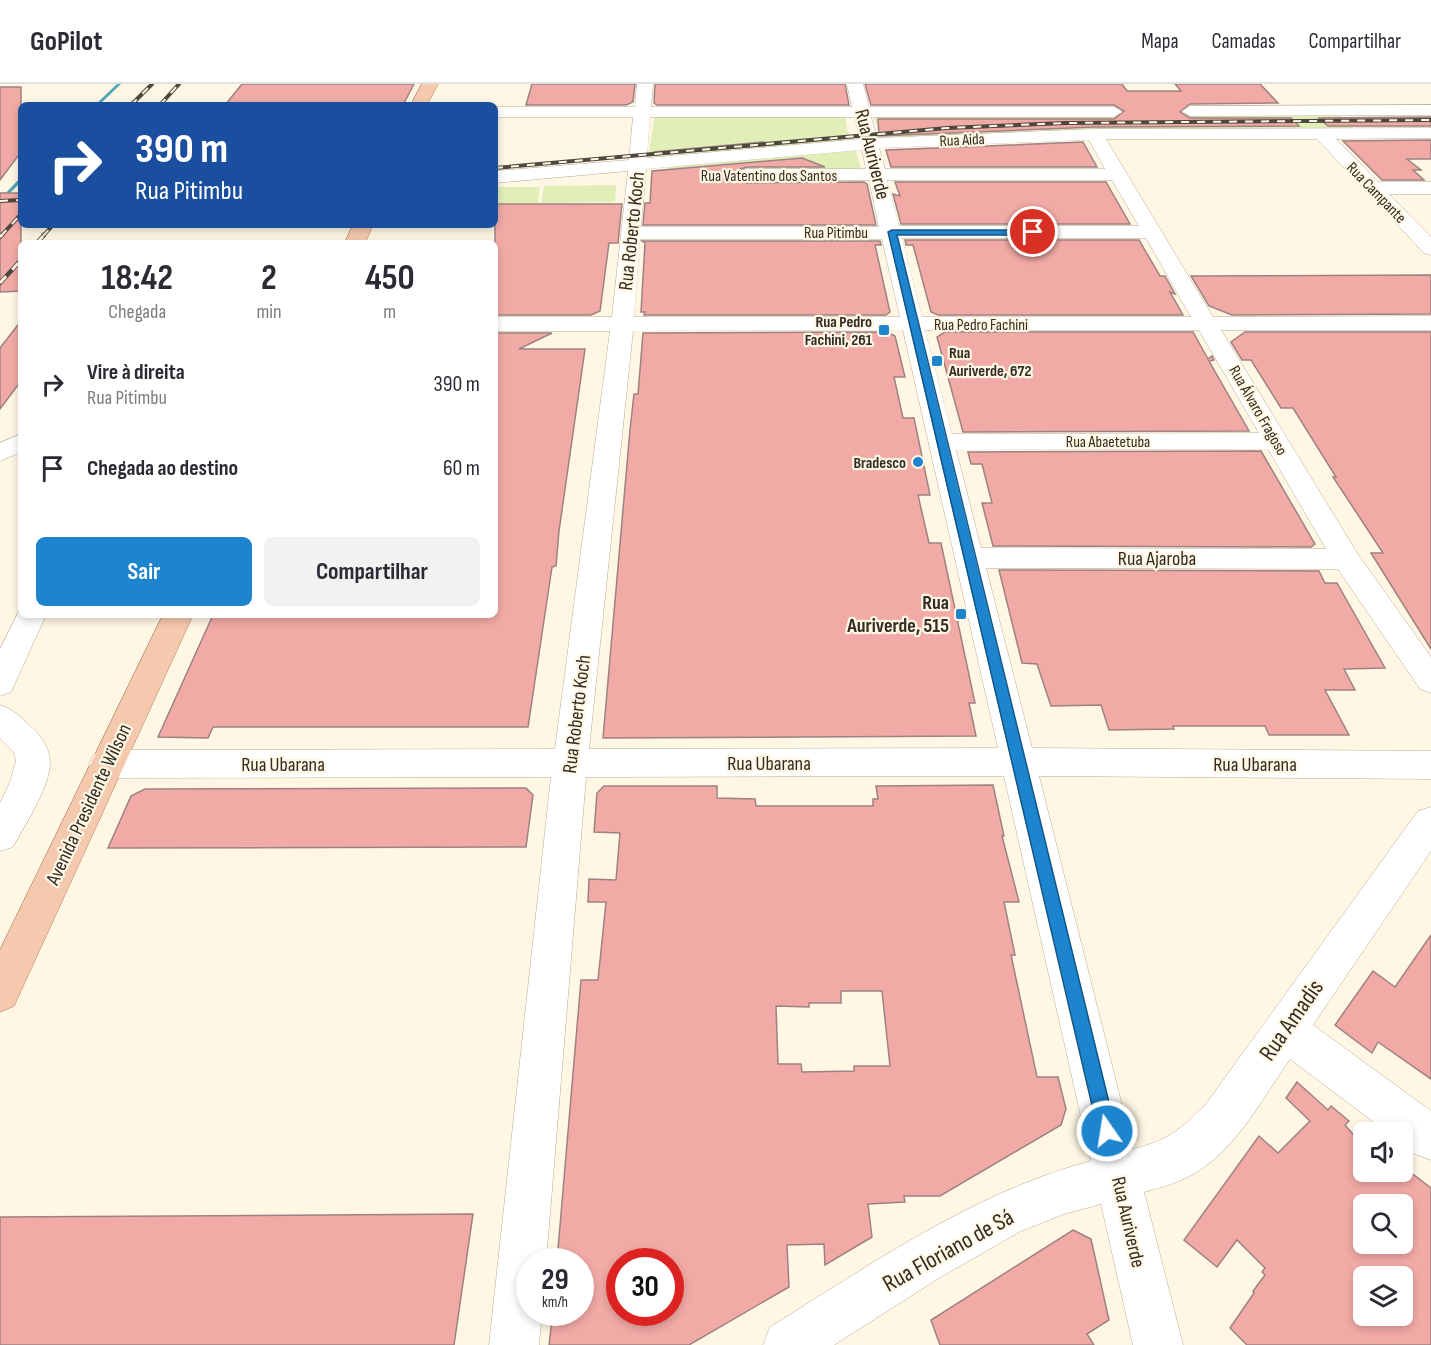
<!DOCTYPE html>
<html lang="pt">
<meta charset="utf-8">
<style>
body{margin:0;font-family:"Sofia Sans Condensed",sans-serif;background:#f2f2f3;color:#2b2b33;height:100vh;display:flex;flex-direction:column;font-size:22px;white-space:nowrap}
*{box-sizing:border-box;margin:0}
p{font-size:20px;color:#7c7c81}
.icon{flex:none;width:33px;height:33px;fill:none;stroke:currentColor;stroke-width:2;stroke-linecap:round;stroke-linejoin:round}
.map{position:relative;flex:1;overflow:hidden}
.side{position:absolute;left:18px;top:156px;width:480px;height:378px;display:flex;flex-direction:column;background:#fff;border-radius:9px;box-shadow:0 3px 9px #0003}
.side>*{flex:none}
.hud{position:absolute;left:18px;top:18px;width:480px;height:126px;border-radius:9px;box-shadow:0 3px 9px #0003;background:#1a4fa0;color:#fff;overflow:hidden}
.controls{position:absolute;left:1353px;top:1038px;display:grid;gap:12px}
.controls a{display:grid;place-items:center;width:60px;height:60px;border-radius:9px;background:#fff;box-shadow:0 3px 9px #0003;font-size:30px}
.speed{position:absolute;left:516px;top:1164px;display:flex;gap:12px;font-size:30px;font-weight:700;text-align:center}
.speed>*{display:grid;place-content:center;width:78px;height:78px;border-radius:50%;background:#fff;box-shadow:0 3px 9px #0003;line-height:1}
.speed small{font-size:15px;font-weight:400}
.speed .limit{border:9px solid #d22;background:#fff;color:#111}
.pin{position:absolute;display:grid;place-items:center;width:51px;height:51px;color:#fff;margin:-26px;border:3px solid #fff;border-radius:50%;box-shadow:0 2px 6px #0007}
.me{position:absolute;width:66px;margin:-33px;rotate:347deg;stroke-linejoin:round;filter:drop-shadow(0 0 4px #0008)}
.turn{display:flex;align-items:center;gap:21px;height:126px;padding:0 18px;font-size:27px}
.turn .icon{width:78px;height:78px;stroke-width:2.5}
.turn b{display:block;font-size:42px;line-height:51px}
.eta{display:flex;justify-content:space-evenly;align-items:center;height:102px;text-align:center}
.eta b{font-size:36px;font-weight:700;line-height:42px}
.primary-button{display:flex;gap:12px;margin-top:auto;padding:12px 18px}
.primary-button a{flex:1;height:69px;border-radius:9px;background:#1d84ce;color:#fff;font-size:24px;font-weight:700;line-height:69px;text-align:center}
.primary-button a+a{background:#f2f2f3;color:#2b2b33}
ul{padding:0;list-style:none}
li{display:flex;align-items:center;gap:18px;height:84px;padding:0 18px}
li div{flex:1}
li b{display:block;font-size:22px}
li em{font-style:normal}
header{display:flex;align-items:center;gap:36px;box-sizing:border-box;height:84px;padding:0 30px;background:#fff;border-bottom:2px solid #e1e1e2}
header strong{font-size:28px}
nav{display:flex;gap:33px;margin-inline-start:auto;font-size:21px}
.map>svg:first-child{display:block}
</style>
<header>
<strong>GoPilot</strong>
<nav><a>Mapa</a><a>Camadas</a><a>Compartilhar</a></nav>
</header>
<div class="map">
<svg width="1431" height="1261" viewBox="0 0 1431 1261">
<rect width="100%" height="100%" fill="#fff7e4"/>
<g fill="#e2eeb8">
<polygon points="845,30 849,57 648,73 655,31"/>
<polygon points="1338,30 1353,44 1046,47 1037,35 1010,36 1017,48 884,56 874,35 875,31"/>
<polygon points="855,64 862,88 667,87 668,82"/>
<polygon points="616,101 615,118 541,119 544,102"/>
<polygon points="540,103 538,119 495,119 495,103"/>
</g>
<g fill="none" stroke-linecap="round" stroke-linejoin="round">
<g fill="#4fa7b6" fill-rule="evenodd">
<polygon points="117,0 121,0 99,21 95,21"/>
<polygon points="20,94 21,94 21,98 0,119 0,115"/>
</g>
</g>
<g fill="#f2aaa6" stroke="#9d8281" stroke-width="1.5" fill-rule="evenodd">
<polygon points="242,0 414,0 403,21 225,21"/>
<polygon points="532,0 635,0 633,18 626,21 526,21"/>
<polygon points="655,0 845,0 849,21 657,21 654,19"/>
<polygon points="865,0 1122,0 1127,7 1181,7 1175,0 1260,0 1278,19 1190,20 1180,28 1190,34 1291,34 1299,42 1094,43 879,52 878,35 1114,35 1124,27 1114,21 871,21"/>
<polygon points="0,3 21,3 21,68 0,96"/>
<polygon points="1431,33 1431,42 1328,42 1319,34"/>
<polygon points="1431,56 1431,75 1407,75 1421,86 1413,86 1424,96 1382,96 1343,57"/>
<polygon points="763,58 770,61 653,71 654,68"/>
<polygon points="1083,58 1097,83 891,83 886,66"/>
<polygon points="802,74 825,83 747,83 738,86 736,92 739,97 747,99 864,98 867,100 876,141 643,141 645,119 650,119 652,87"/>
<polygon points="895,98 1106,98 1130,140 901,140 893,110 900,112"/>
<polygon points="0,109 21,109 21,207 0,208"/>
<polygon points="495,120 622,120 618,159 609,159 600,227 591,231 495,231"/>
<polygon points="905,156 1139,156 1160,192 1165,192 1175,210 1170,208 1183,231 938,231 931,228 913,161 906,161"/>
<polygon points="642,157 880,157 881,161 875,161 890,228 886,231 644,231 645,228 641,228 645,159"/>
<polygon points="1431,191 1431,230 1232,231 1209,222 1191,192"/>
<polygon points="21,237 21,297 0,325 0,264"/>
<polygon points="887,248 895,252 905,293 894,293 903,334 914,334 930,411 918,411 929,459 941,459 975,619 969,619 976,652 603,654 630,346 634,310 638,310 643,249"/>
<polygon points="945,248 1193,248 1208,275 1212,272 1214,276 1209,277 1249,347 963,348 937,253"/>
<polygon points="1245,248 1431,248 1431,565 1371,469 1383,469 1333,393 1336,393 1293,324 1281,324 1251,276 1242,276 1231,258"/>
<polygon points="495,249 552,249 519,265 585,265 559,447 556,482 552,483 528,643 213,643 208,654 158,653 213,531 495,531"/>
<polygon points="1261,367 1315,460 1311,463 993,462 982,419 992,419 982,380 971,380 968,368"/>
<polygon points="999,486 1319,487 1325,499 1337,499 1385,584 1344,585 1355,606 1325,606 1349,651 1269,651 1265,642 1173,642 1174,645 1109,646 1101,621 1051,622 1037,580 1022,579"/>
<path d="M993,701L1004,752H1002L1019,818H1004L1015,871H1011L1037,993H1058L1066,1025L1061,1041L940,1112H904L905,1118L868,1120L872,1153L825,1181L824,1160L787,1161L789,1203L689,1261H549L553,1228H580V1178L557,1177L581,896H598L606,818H588L589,795L616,796L620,749L594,748L597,709L604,702H717V714L755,715L756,722H873V715H878L876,702ZM841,907H882L890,982H854V987L802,988L801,980H778L776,922L809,923V919H841ZM620,1178H670V1228H620Z"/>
<polygon points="526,704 533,711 526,763 108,764 131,712 145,705"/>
<polygon points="1431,851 1431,995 1378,958 1372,969 1335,941 1373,887 1395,903"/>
<path d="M1297,998L1328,1026L1331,1022L1349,1037L1345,1041L1364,1063V1088H1410L1431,1104V1261H1247L1230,1244L1254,1209L1253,1207L1265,1191L1262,1188L1265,1184L1237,1156L1217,1183L1184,1156L1259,1052L1278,1069L1310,1037L1286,1014ZM1364,1120H1402V1160H1364ZM1364,1192H1402V1232H1364Z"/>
<polygon points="473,1130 454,1261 0,1261 0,1133"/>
<polygon points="1073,1146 1091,1155 1109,1236 1087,1250 1094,1261 940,1261 931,1236"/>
</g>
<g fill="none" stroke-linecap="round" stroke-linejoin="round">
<defs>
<g id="minor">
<path d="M637,0H653L651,23H852L847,0H863L869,23H1114L1122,28L1114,33H871L877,54L1094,45L1431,44V54L1336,55L1378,98H1431V110H1389L1431,153V171L1424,169L1317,55H1106L1213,233L1431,232V246H1221L1357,469L1431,573V609L1420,605L1338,485L986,484L1032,664L1431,667V695L1039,692L1133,1065C1169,1056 1180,1046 1206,1020L1418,727L1431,723V767L1313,941L1431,1027V1076L1415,1070L1402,1060V1048H1387L1290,975C1260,1018 1233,1072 1184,1095C1171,1101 1158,1104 1144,1108L1183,1261H1133L1101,1120L1064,1130L1021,1147L939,1194L834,1261H763L770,1243C872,1180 974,1108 1091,1077L1004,692L586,693L546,1178H530V1228H542L539,1261H489L551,693L106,694L94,690L89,680L94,670L106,666L555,665L610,247H495V233H612L628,87L495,99V87L629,76L633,33H495V23H635ZM650,33H855L860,55L647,74ZM1089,56L1105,85H885L879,64ZM862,66L866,85H747L740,87L738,91L740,95L747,97L869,96L879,143H641L646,85ZM887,96H1112L1139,142H899ZM902,154H1146L1191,233H922ZM640,155H882L900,233H634ZM903,246L998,664L589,665L633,247ZM925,246H1199L1259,349L952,350ZM1268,365L1326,465L981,464L956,366Z"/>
<polygon points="1431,21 1431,31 1190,32 1182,27 1190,22"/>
<polygon points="21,350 21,368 0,377 0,359"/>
<polygon points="21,523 21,531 46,531 11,608 0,612 0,565"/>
<path d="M0,621C13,625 21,633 30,642C40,650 50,664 50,678C50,704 25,740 13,763L0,767V719L10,698L16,677L14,669L0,654Z"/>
</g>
<g id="major">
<polygon points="422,0 438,0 427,21 411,21"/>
<polygon points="353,141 373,141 365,159 345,159"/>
<polygon points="163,531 193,531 14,922 0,928 0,866"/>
</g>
</defs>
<use href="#minor" stroke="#b7ad96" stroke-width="1"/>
<use href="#major" stroke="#ac7b5b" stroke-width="1"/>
<use href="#minor" fill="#fff" fill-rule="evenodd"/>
<use href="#major" fill="#f5c9ae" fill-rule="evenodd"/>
<defs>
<g id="rail-far1">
<polyline points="131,21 152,0"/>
<polyline points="160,21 179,0"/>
<polyline points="495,84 947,44 1065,39 1431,36"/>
<polyline points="0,117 21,116"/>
<polyline points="1,152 21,130"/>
<polyline points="43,152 53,141"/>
</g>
<g id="rail">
<polyline points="0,153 2,151"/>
<polyline points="37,159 44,151"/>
<polyline points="0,199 21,176"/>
</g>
</defs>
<use href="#rail-far1" stroke="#4d483e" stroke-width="4"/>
<use href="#rail" stroke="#4d483e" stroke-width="4.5"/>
<use href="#rail-far1" stroke="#fff7e4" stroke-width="2" stroke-dasharray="8" stroke-linecap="butt"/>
<use href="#rail" stroke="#fff7e4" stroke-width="3" stroke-dasharray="9" stroke-linecap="butt"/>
</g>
<path fill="#1d84ce" stroke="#135686" stroke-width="1.5" d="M892,146H1033L1037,148L1033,151H897C968,450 1044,748 1116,1047L1114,1054L1107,1057L1101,1054L1098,1047C1029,747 956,448 888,148Z"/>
<g fill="#1d84ce" stroke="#fff7e4" stroke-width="2">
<rect x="878" y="240" width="12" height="12" rx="3"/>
<rect x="931" y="271" width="12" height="12" rx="3"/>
<circle cx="918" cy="378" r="6"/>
<rect x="955" y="524" width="12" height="12" rx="3"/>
</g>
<g text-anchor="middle" stroke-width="4.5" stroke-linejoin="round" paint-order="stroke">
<g font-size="16" fill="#312d24" stroke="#fff7e4">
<text transform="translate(962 55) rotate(-3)" y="6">Rua Aida</text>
<text x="769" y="97">Rua Vatentino dos Santos</text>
<text transform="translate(1377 108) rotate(46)" y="6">Rua Campante</text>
<text x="836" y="154">Rua Pitimbu</text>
<text x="981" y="246">Rua Pedro Fachini</text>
<text transform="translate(1259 326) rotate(60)" y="6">Rua Álvaro Fragoso</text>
<text x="1108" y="363">Rua Abaetetuba</text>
</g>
<g font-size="16" font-weight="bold" fill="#312d24" stroke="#fff7e4" text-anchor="end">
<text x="872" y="243">Rua Pedro<tspan x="872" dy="18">Fachini, 261</tspan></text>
<text x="949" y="274" text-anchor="start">Rua<tspan x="949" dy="18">Auriverde, 672</tspan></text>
<text x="906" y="384">Bradesco</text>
</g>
<g font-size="20" fill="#312d24" stroke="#fff7e4">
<text transform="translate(873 70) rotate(76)" y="7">Rua Auriverde</text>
<text transform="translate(631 147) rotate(-84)" y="7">Rua Roberto Koch</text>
<text x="1157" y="481">Rua Ajaroba</text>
<text transform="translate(576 630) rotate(-83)" y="7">Rua Roberto Koch</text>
<text x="769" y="686">Rua Ubarana</text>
<text x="283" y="687">Rua Ubarana</text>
<text x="1255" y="687">Rua Ubarana</text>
<text transform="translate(88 720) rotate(-65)" y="7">Avenida Presidente Wilson</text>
<text transform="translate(1129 1138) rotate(77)" y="7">Rua Auriverde</text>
</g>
<g font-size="20" font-weight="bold" fill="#312d24" stroke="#fff7e4" text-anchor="end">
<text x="949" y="525">Rua<tspan x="949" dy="23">Auriverde, 515</tspan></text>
</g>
<g font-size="24" fill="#312d24" stroke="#fff7e4">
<text transform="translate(1291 936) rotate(-55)" y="8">Rua Amadis</text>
<text transform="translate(948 1166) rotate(-29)" y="8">Rua Floriano de Sá</text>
</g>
</g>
</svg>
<div class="controls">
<a><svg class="icon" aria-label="sound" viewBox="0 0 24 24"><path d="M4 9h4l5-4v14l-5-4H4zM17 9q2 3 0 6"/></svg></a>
<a><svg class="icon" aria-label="search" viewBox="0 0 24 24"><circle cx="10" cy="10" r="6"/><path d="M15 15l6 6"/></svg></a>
<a><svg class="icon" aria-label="layers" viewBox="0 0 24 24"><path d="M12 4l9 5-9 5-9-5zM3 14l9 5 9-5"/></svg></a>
</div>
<div class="speed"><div>29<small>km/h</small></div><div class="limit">30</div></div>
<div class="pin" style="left:1033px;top:148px;background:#d93025"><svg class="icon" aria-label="arrive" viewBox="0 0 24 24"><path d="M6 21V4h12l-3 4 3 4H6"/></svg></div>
<svg class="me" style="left:1107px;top:1047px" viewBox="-20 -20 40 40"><circle r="17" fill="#1d84ce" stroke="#fff" stroke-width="3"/><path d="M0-11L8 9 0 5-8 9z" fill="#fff"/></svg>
<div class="hud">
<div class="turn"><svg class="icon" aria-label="right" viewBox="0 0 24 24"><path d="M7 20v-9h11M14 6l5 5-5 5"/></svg><div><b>390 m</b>Rua Pitimbu</div></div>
</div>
<section class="side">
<div class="eta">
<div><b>18:42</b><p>Chegada</p></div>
<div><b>2</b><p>min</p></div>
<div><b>450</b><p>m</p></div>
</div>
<ul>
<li><svg class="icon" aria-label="right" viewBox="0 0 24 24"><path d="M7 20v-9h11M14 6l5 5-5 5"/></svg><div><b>Vire à direita</b><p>Rua Pitimbu</p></div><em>390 m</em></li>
<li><svg class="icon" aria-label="arrive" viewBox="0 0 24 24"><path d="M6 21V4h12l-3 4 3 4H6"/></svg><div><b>Chegada ao destino</b></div><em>60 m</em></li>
</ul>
<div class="primary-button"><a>Sair</a><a>Compartilhar</a></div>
</section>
</div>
